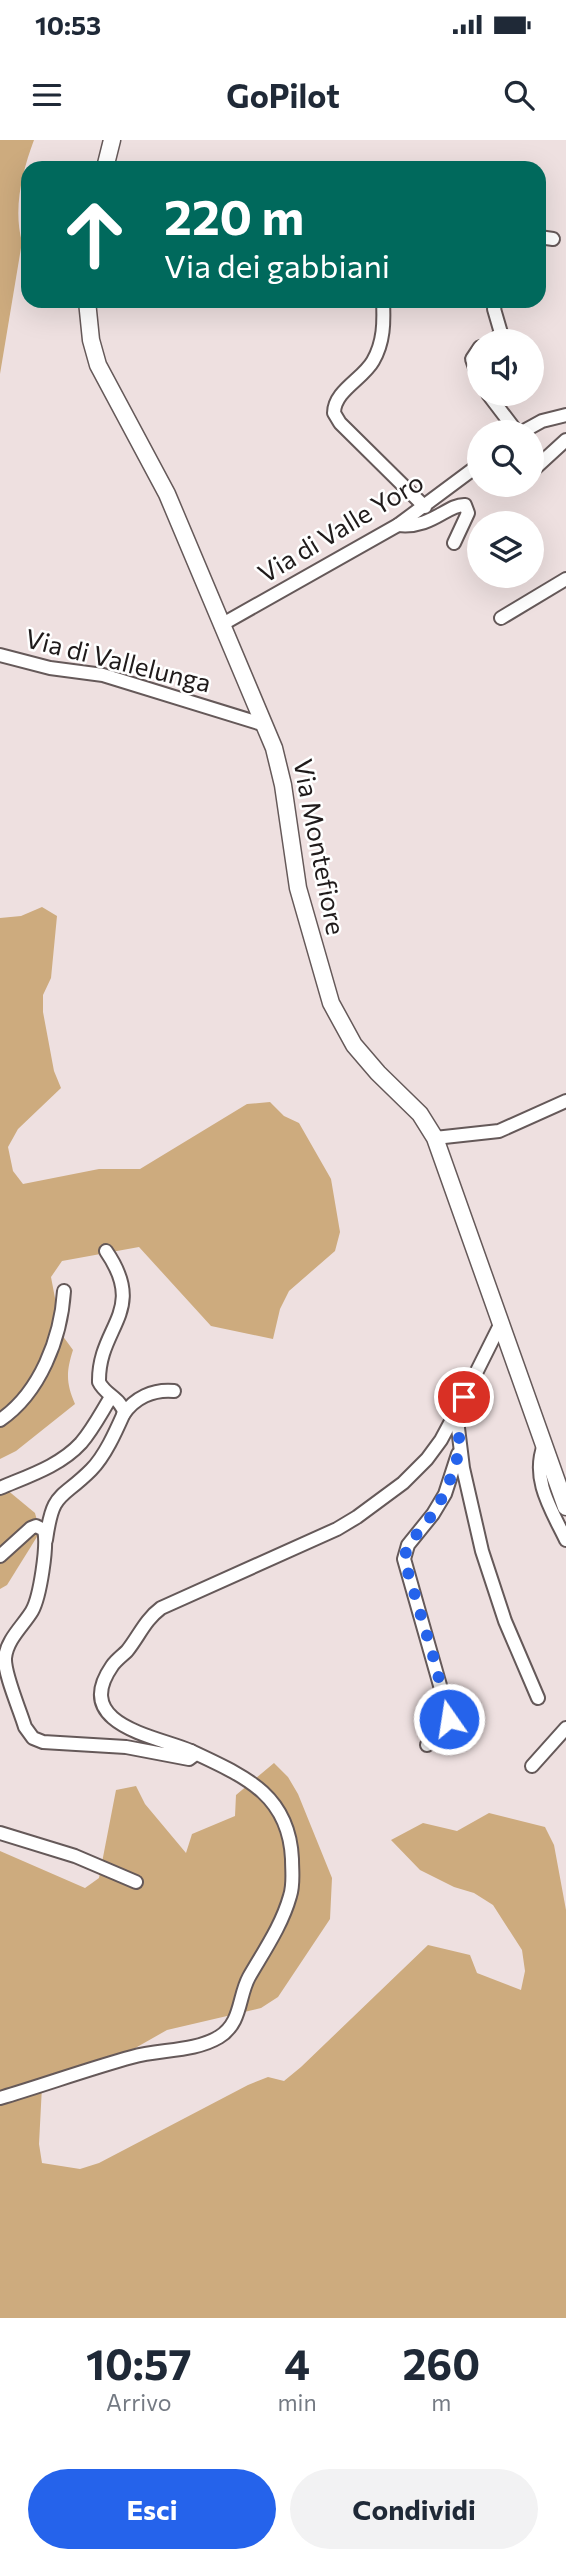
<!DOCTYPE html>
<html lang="it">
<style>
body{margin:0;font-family:Commissioner,sans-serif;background:#f2f2f3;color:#1f2937;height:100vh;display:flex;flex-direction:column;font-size:26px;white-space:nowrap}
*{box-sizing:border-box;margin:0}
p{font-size:23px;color:#747a83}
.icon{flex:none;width:38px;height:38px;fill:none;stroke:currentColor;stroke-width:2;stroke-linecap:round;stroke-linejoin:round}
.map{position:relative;height:2178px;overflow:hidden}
.details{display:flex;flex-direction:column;background:#fff;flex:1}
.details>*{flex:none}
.guide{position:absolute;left:21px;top:21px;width:525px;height:147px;border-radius:21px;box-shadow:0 7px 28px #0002;background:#00695c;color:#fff;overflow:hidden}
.tools{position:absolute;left:467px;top:189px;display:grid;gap:14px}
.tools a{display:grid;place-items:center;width:77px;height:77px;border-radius:50%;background:#fff;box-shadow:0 7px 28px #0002;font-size:35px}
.pin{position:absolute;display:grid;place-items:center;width:60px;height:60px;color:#fff;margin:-30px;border:4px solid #fff;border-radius:50%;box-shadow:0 2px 7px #0007}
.me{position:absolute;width:77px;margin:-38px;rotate:347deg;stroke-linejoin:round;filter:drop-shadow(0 0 5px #0008)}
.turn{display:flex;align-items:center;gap:24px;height:147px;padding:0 28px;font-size:32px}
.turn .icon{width:91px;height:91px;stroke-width:2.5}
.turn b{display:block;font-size:49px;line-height:60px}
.eta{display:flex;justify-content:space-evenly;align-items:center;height:119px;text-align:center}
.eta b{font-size:42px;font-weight:700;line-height:49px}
.action{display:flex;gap:14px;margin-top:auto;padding:14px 28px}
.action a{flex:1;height:80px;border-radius:42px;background:#2563eb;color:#fff;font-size:28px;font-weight:700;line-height:80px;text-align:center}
.action a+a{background:#f2f2f3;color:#1f2937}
.status{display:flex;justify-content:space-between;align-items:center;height:49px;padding:0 35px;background:#fff;direction:ltr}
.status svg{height:19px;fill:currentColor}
header{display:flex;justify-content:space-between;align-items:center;height:91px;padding:0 28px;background:#fff;font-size:32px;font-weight:700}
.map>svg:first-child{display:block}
</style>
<div class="status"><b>10:53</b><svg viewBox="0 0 49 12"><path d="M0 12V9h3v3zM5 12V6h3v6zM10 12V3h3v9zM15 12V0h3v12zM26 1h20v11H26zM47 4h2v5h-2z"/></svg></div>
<header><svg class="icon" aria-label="menu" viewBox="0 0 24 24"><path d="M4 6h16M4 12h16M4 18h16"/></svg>GoPilot<svg class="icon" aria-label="search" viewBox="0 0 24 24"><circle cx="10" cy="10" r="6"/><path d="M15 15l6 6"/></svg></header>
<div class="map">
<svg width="566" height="2178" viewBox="0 0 566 2178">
<rect width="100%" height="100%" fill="#eee0e0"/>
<g fill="#cdab7e">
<path d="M0,0H34C22,32 13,69 22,102L0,234Z"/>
<path d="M42,767L57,776L51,838L43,855V872L54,931L61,948L18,989L8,1007L13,1031L23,1044L99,1029H140L247,964L270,962L284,976L299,983L331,1039L340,1092L335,1111L289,1151L280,1169L273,1199L211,1186L139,1107L62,1121L51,1137L62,1195L73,1210C66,1232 66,1243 75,1264L16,1311L0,1319V778L21,776Z"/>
<polygon points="0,1344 35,1373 40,1392 7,1445 0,1449"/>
<polygon points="274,1623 288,1637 298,1654 332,1738 330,1779 278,1857 261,1868 167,1890 130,1911 62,1935 42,1946 39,2004 42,2023 80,2029 99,2023 248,1945 268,1937 284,1941 301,1927 428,1805 470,1815 477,1833 521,1850 525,1831 522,1810 493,1765 474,1753 454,1747 420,1730 391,1700 423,1683 457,1691 489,1673 545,1687 554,1705 566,1770 566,2178 0,2178 0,1711 85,1748 99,1738 116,1650 136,1646 145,1664 186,1713 192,1694 235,1676 236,1655"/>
</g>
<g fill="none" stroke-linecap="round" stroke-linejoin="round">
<defs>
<g id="minor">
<polyline points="539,97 553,99"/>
<path d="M383,161C384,182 384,202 373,221C363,239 334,251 334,273L340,283L425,367"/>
<polyline points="494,201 501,193 494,169 496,161"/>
<polyline points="480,207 472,219 480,242"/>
<polyline points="488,254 517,292"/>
<polyline points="522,292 542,281 566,275"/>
<polyline points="532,331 566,300"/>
<path d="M398,385C432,389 447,364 465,365L468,373L454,403"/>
<polyline points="501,478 566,439"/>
<polyline points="221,485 398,385 480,324"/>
<polyline points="0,515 50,528 103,535 265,585"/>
<polyline points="435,998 499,991 566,961"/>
<polyline points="501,1183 464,1257 458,1275 458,1288 463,1328 482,1411 505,1481 538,1558"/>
<path d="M123,1275C134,1258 153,1249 174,1251"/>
<path d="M0,1280C40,1253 61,1198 64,1151"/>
<path d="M544,1305C531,1339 551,1369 566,1400"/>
<path d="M0,1348C28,1336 60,1326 81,1303C93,1289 101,1273 111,1257"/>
<path d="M46,1400C53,1350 60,1361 91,1330C105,1316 116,1291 124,1273C122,1259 105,1255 99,1242C98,1186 148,1172 106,1111"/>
<path d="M0,1416L31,1388L36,1386L44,1390C48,1405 40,1457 32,1471C23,1486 7,1499 5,1518C4,1534 20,1570 25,1587L33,1598L43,1602L126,1607L189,1619L193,1616L191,1611C156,1596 71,1585 112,1526C116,1520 122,1516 127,1511C139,1496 145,1480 161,1468L337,1389L357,1377L403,1343L427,1319L441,1300L464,1257"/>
<polyline points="427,1605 446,1586 449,1577 404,1419 408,1405 433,1374 445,1354 458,1314"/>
<polyline points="532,1626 566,1588"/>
<polyline points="0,1693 75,1716 136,1742"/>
<path d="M0,1958C44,1945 88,1929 132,1917C160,1909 194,1912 219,1897C242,1883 238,1857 249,1837C264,1811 282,1785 290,1756C294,1744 292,1732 292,1719C289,1654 244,1636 191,1611"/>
</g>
<g id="major">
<polyline points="105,28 112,0"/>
<polyline points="87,161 91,200 98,225 167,354 274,608 283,645 298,748 331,863 354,905 378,933 420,974 435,998 566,1367"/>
</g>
</defs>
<use href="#minor" stroke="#655959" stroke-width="16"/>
<use href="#major" stroke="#655959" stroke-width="19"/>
<use href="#minor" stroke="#fff" stroke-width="12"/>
<use href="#major" stroke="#fff" stroke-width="16"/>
</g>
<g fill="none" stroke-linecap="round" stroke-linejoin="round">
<polyline stroke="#2563eb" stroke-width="12" stroke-dasharray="0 21.6" points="449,1579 434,1519 404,1419 408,1405 433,1374 444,1354 454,1330 460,1307 457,1278 464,1257"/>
</g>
<g text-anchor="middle" stroke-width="5" stroke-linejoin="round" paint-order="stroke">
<g font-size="26" fill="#201b1b" stroke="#fff">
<text transform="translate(341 388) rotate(-31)" y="9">Via di Valle Yoro</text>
<text transform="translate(118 521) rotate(14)" y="9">Via di Vallelunga</text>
<text transform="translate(319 707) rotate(79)" y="9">Via Montefiore</text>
</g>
</g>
</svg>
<div class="tools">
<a><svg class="icon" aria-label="sound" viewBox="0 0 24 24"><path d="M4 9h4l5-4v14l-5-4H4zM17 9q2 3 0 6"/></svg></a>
<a><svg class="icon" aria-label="search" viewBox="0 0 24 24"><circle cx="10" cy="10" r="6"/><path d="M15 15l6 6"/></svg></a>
<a><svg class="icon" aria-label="layers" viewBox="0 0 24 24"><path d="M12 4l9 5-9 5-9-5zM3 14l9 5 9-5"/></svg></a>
</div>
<div class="pin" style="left:464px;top:1257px;background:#d93025"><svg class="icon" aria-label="arrive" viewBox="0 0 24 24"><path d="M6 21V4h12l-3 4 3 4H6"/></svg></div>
<svg class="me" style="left:449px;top:1579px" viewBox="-20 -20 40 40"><circle r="17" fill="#2563eb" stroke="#fff" stroke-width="3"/><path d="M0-11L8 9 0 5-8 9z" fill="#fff"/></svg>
<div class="guide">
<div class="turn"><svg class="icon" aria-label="ahead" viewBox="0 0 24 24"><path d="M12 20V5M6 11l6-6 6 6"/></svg><div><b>220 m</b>Via dei gabbiani</div></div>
</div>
</div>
<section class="details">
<div class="eta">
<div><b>10:57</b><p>Arrivo</p></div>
<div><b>4</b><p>min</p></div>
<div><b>260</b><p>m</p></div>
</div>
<div class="action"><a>Esci</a><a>Condividi</a></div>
</section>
